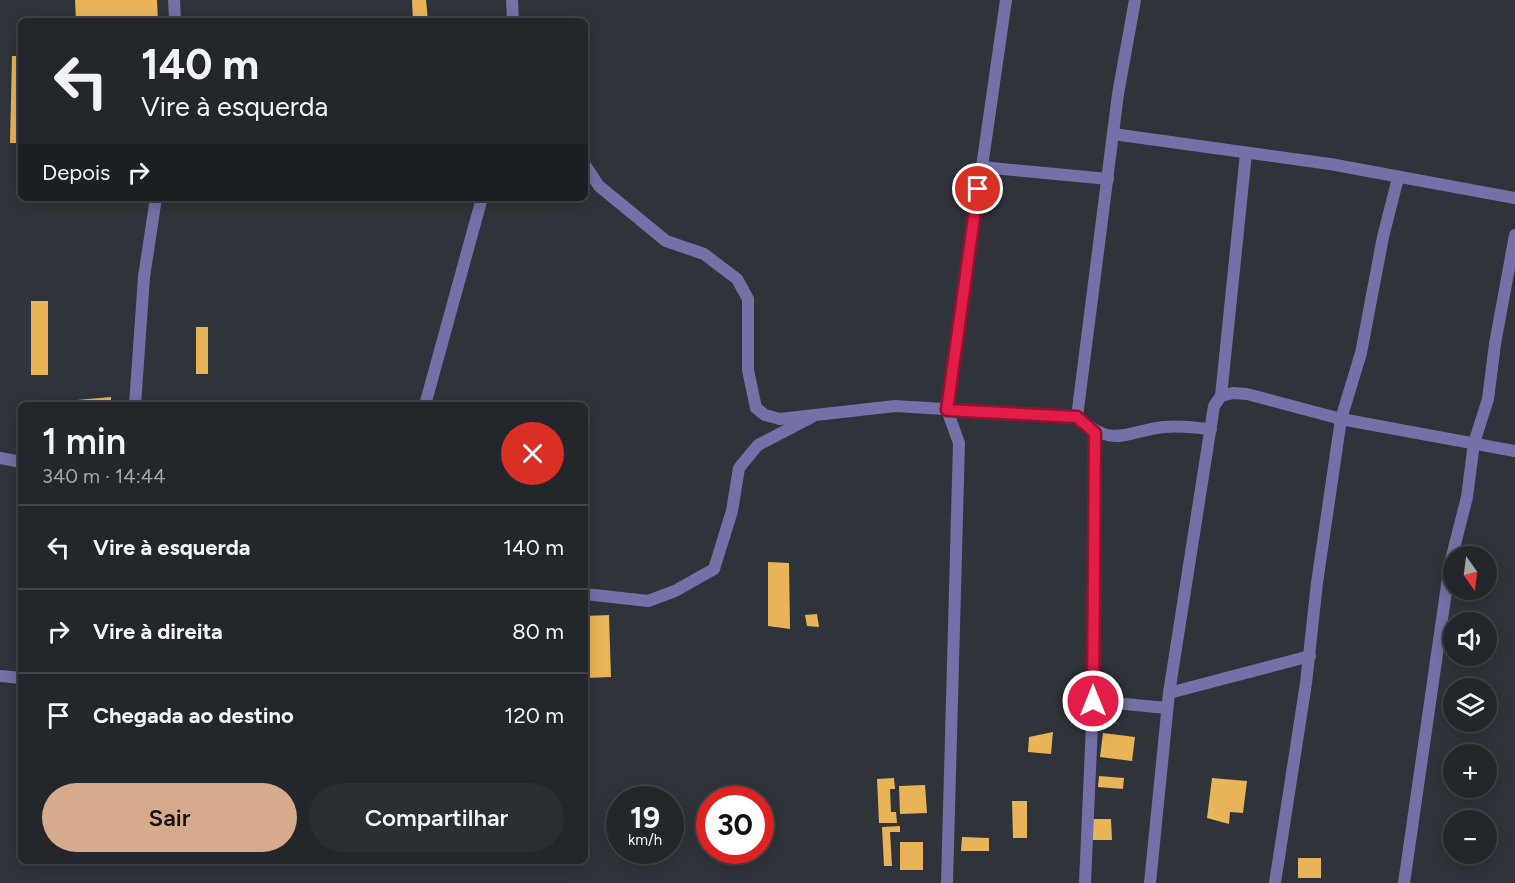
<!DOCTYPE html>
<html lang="pt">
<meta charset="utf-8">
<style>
body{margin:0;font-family:Figtree,sans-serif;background:#2b2f34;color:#f1f3f6;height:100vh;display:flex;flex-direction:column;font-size:22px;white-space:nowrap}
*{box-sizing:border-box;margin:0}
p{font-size:20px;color:#a3a5a9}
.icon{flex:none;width:33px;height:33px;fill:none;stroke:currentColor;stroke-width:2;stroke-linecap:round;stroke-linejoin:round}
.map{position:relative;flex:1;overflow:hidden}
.drawer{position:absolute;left:18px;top:402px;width:570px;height:462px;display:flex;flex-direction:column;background:#23272c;border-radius:9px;box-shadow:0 3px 15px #0003,0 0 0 2px #404448}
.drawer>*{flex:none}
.hud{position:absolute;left:18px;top:18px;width:570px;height:183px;border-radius:9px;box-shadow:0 3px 15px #0003,0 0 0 2px #404448;background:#23272c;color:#f1f3f6;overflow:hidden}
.needle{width:39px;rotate:166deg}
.tools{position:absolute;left:1443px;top:546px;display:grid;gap:12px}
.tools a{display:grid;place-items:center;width:54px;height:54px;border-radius:50%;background:#23272c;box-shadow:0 3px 15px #0003,0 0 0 2px #404448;font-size:30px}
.speed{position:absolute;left:606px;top:786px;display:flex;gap:12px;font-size:30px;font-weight:700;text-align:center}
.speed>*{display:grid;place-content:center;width:78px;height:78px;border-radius:50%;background:#23272c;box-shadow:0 3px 15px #0003,0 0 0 2px #404448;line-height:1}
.speed small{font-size:15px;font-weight:400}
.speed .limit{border:9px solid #d22;background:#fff;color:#111}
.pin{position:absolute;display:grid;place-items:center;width:51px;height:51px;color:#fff;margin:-26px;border:3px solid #fff;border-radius:50%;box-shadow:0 2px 6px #0007}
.me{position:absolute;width:66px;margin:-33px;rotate:0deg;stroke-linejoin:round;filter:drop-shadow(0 0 4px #0008)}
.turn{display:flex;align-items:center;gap:21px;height:126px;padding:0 24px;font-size:27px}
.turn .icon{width:78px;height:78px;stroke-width:2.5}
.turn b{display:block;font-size:42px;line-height:51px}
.then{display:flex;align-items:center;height:57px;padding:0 24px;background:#0003;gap:12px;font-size:22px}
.round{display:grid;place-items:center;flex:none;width:63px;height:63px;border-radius:32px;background:#2b2f34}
.headline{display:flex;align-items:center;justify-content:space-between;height:102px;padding:0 24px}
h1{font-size:36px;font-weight:600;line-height:45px}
.primary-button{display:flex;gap:12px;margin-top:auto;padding:12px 24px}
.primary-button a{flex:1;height:69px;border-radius:36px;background:#d6ab8b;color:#111;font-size:24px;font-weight:600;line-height:69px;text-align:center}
.primary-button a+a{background:#2b2f34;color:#f1f3f6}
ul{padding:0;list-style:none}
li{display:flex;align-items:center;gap:18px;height:84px;padding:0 24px;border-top:2px solid #404448}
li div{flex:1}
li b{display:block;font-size:22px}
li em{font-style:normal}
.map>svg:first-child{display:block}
</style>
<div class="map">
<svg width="1515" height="883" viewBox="0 0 1515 883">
<rect width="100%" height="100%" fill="#2f343a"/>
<g fill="#e9b458">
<polygon points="75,0 157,0 158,21 76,21"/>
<polygon points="412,0 426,0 428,21 413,21"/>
<polygon points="12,56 21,56 21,143 10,143"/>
<rect x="31" y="301" width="17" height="74"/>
<rect x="196" y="327" width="12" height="47"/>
<polygon points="111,397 111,405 43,405 43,403"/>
<polygon points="768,562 789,563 790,629 768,626"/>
<polygon points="817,614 819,627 807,626 805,615"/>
<polygon points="609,615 611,677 585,678 585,616"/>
<polygon points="1053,732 1051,754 1028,752 1029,737"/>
<polygon points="1103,733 1135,737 1132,761 1100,757"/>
<polygon points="1099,776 1124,778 1123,789 1098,787"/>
<polygon points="894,778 895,789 890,789 891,812 896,812 897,823 879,823 877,779"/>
<polygon points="1212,778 1247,781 1243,813 1230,812 1229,824 1207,818"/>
<polygon points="925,785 927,813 900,814 899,786"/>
<polygon points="1012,801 1027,801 1027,838 1013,838"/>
<polygon points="1091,819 1111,819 1112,840 1091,840"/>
<polygon points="900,826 900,832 890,832 892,866 884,866 882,827"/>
<polygon points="962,837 989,838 989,851 961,851"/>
<rect x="900" y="842" width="23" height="28"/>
<rect x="1298" y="858" width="23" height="20"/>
</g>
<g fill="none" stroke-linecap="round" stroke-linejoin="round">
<g stroke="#7371a7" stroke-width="12">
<polyline points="174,0 175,21"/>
<polyline points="512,0 513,21"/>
<polyline points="1113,134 1330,164 1515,198"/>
<path d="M585,165L599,186L666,241L704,254L737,279L748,299V370L756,408L765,415L780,419L895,406L1077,417C1115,449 1122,432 1164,427C1179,425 1196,428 1211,429"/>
<polyline points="981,167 1108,179"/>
<polyline points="1221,396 1246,153"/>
<polyline points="135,405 144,277 156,198"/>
<polyline points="425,405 482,198"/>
<polyline points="1077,417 1118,94 1135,0"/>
<polyline points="0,458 21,462"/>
<polyline points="585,594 648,601 675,591 714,569 732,511 739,468 758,445 812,417"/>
<polyline points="0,676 21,678"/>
<polyline points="1169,693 1310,656"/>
<polyline points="1093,701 1167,708"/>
<polyline points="947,883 959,443 947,410 1006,0"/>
<polyline points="1085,883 1093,701 1095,433"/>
<polyline points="1150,883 1169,693 1214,406 1221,396 1233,393 1247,394 1341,419 1515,451"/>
<polyline points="1275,883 1306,683 1317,583 1341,419 1361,353 1383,237 1398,178"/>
<polyline points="1404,883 1450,564 1467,497 1474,443 1488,399 1495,344 1515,235"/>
</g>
</g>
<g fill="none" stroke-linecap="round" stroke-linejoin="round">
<defs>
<polyline id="route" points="978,189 947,410 1077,417 1095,433 1093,701"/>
</defs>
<use href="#route" stroke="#92132f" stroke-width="15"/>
<use href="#route" stroke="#e11d48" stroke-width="10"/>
</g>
</svg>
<div class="tools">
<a><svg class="needle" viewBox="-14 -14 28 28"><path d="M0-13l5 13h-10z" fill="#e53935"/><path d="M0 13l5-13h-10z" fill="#a3a5a9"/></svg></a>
<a><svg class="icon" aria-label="sound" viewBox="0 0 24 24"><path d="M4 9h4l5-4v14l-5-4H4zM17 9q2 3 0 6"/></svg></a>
<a><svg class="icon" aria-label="layers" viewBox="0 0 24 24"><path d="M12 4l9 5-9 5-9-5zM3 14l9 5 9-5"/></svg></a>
<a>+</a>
<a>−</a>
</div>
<div class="speed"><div>19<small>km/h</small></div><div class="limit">30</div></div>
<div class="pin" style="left:978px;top:189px;background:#d93025"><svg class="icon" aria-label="arrive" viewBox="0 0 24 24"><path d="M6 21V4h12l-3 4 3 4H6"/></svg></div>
<svg class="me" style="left:1093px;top:701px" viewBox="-20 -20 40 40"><circle r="17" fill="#e11d48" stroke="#fff" stroke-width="3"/><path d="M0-11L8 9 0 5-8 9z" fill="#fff"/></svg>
<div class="hud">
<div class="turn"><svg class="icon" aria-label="left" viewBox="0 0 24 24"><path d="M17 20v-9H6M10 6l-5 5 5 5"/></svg><div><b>140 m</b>Vire à esquerda</div></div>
<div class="then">Depois<svg class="icon" aria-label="right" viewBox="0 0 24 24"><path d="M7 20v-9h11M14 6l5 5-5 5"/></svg></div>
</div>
<section class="drawer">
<div class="headline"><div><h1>1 min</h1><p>340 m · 14:44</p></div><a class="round" style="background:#d93025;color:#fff"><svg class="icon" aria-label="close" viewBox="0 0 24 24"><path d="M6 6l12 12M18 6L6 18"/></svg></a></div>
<ul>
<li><svg class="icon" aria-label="left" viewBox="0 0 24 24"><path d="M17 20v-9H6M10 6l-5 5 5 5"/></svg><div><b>Vire à esquerda</b></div><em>140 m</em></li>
<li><svg class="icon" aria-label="right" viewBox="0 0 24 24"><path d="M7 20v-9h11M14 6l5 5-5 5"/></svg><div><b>Vire à direita</b></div><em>80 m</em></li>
<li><svg class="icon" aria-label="arrive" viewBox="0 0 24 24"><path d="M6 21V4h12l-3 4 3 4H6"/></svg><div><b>Chegada ao destino</b></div><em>120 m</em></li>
</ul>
<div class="primary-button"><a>Sair</a><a>Compartilhar</a></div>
</section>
</div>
